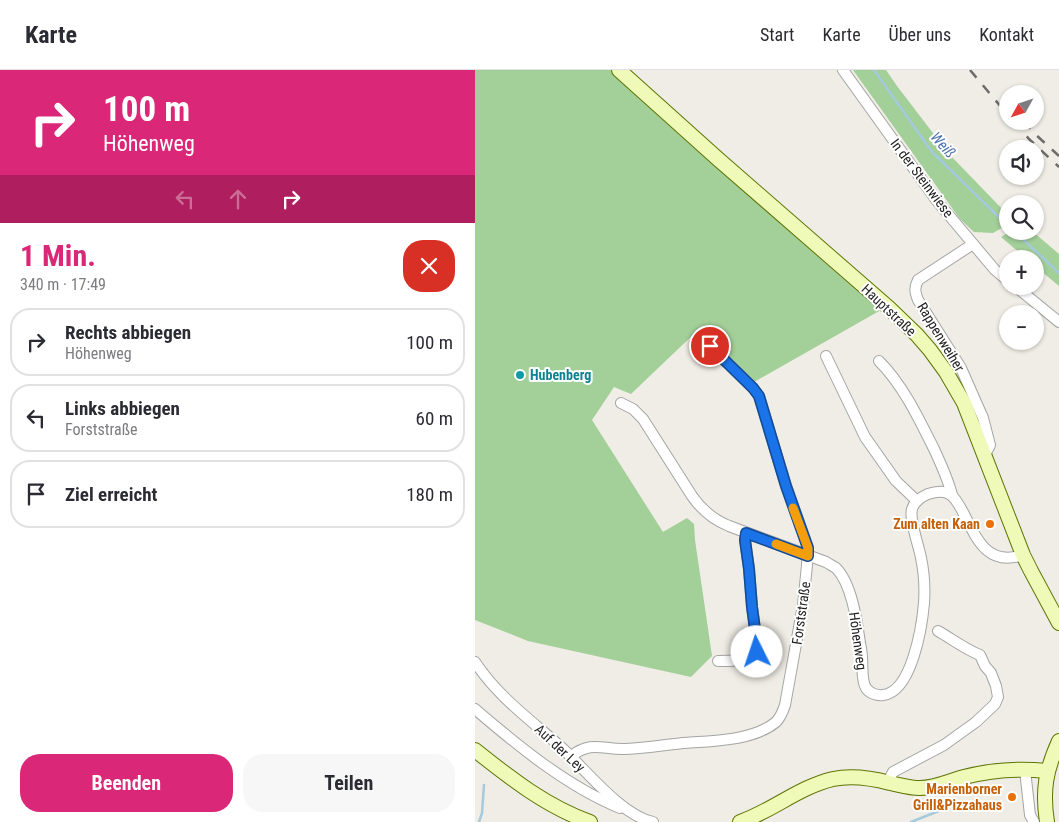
<!DOCTYPE html>
<html lang="de">
<meta charset="utf-8">
<style>
body{margin:0;font-family:"Roboto Condensed",sans-serif;background:#f7f7f7;color:#2b2b33;height:100vh;display:flex;flex-direction:column;font-size:19px;white-space:nowrap}
*{box-sizing:border-box;margin:0}
p{font-size:16px;color:#7c7c81}
.icon{flex:none;width:28px;height:28px;fill:none;stroke:currentColor;stroke-width:2;stroke-linecap:round;stroke-linejoin:round}
.map{position:relative;flex:1;overflow:hidden}
.panel{display:flex;flex-direction:column;background:#fff;width:475px}
.panel>*{flex:none}
.guide{background:#db2777;color:#fff;overflow:hidden}
.needle{width:32px;rotate:230deg}
.tools{position:absolute;left:524px;top:15px;display:grid;gap:10px}
.tools a{display:grid;place-items:center;width:45px;height:45px;border-radius:50%;background:#fff;box-shadow:0 1px 4px #0004;font-size:25px}
.pin{position:absolute;display:grid;place-items:center;width:42px;height:42px;color:#fff;margin:-21px;border:2px solid #fff;border-radius:50%;box-shadow:0 1px 5px #0007}
.me{position:absolute;width:55px;margin:-28px;rotate:356deg;stroke-linejoin:round;filter:drop-shadow(0 0 4px #0008)}
.turn{display:flex;align-items:center;gap:18px;height:105px;padding:0 20px;font-size:22px}
.turn .icon{width:65px;height:65px;stroke-width:2.5}
.turn b{display:block;font-size:35px;line-height:42px}
.lanes{display:flex;align-items:center;height:48px;padding:0 20px;background:#0003;justify-content:center;gap:25px;direction:ltr}
.lanes .off{opacity:.35}
.round{display:grid;place-items:center;flex:none;width:52px;height:52px;border-radius:20px;background:#f7f7f7}
.summary{display:flex;align-items:center;justify-content:space-between;height:85px;padding:0 20px}
h1{font-size:30px;font-weight:700;line-height:38px;color:#db2777}
.button{display:flex;gap:10px;margin-top:auto;padding:10px 20px}
.button a{flex:1;height:58px;border-radius:20px;background:#db2777;color:#fff;font-size:20px;font-weight:700;line-height:58px;text-align:center}
.button a+a{background:#f7f7f7;color:#2b2b33}
ul{padding:0;list-style:none}
li{display:flex;align-items:center;gap:15px;height:68px;margin:0 10px 8px;padding:0 10px;border:2px solid #e1e1e2;border-radius:20px}
li div{flex:1}
li b{display:block;font-size:19px}
li em{font-style:normal}
header{display:flex;align-items:center;gap:30px;box-sizing:border-box;height:70px;padding:0 25px;background:#fff;border-bottom:1px solid #e1e1e2}
header strong{font-size:24px}
nav{display:flex;gap:28px;margin-inline-start:auto;font-size:18px}
main{display:flex;flex:1;min-height:0}
.map>svg:first-child{display:block}
</style>
<header>
<strong>Karte</strong>
<nav><a>Start</a><a>Karte</a><a>Über uns</a><a>Kontakt</a></nav>
</header>
<main>
<section class="panel">
<div class="guide">
<div class="turn"><svg class="icon" aria-label="right" viewBox="0 0 24 24"><path d="M7 20v-9h11M14 6l5 5-5 5"/></svg><div><b>100 m</b>Höhenweg</div></div>
<div class="lanes"><svg class="icon off" aria-label="left" viewBox="0 0 24 24"><path d="M17 20v-9H6M10 6l-5 5 5 5"/></svg><svg class="icon off" aria-label="ahead" viewBox="0 0 24 24"><path d="M12 20V5M6 11l6-6 6 6"/></svg><svg class="icon" aria-label="right" viewBox="0 0 24 24"><path d="M7 20v-9h11M14 6l5 5-5 5"/></svg></div>
</div>
<div class="summary"><div><h1>1 Min.</h1><p>340 m · 17:49</p></div><a class="round" style="background:#d93025;color:#fff"><svg class="icon" aria-label="close" viewBox="0 0 24 24"><path d="M6 6l12 12M18 6L6 18"/></svg></a></div>
<ul>
<li><svg class="icon" aria-label="right" viewBox="0 0 24 24"><path d="M7 20v-9h11M14 6l5 5-5 5"/></svg><div><b>Rechts abbiegen</b><p>Höhenweg</p></div><em>100 m</em></li>
<li><svg class="icon" aria-label="left" viewBox="0 0 24 24"><path d="M17 20v-9H6M10 6l-5 5 5 5"/></svg><div><b>Links abbiegen</b><p>Forststraße</p></div><em>60 m</em></li>
<li><svg class="icon" aria-label="arrive" viewBox="0 0 24 24"><path d="M6 21V4h12l-3 4 3 4H6"/></svg><div><b>Ziel erreicht</b></div><em>180 m</em></li>
</ul>
<div class="button"><a>Beenden</a><a>Teilen</a></div>
</section>
<div class="map">
<svg width="584" height="752" viewBox="0 0 584 752">
<rect width="100%" height="100%" fill="#efede5"/>
<g fill="#a3cf99">
<polygon points="0,0 137,0 406,240 279,312 223,260 156,324 139,317 117,350 188,462 212,448 219,454 220,470 237,586 216,607 53,571 0,550"/>
<polygon points="378,0 411,0 422,16 474,84 532,144 532,155 518,163 499,162 485,149"/>
<polygon points="536,161 557,161 584,184 584,216 560,196 560,189 552,189 526,167"/>
</g>
<g fill="none" stroke-linecap="round" stroke-linejoin="round">
<g stroke="#a5cadd" stroke-width="2.5">
<polyline points="399,0 457,82 532,155"/>
<polyline points="539,161 584,203"/>
<polyline points="4,752 7,743 9,715"/>
<polyline points="436,752 474,737"/>
</g>
<defs>
<g id="street">
<polyline points="368,0 462,131 520,200 532,210"/>
<path d="M498,174L443,210C439,218 440,222 443,230L486,298L508,348L515,375L510,385"/>
<polyline points="540,216 584,252"/>
<polyline points="351,286 390,367 421,411 442,431"/>
<path d="M404,291C428,315 444,349 459,379C466,394 473,409 477,425"/>
<path d="M146,333L158,339L168,349L217,426C226,439 239,450 254,456L351,492C354,494 358,496 361,498C377,514 382,552 385,573C386,578 387,583 387,588C388,597 386,610 391,618C394,623 402,626 408,625C437,622 447,556 449,533C450,518 449,502 446,488C444,476 434,450 437,439C439,432 446,427 453,424C476,416 481,429 490,446C503,472 514,496 548,485"/>
<path d="M243,591C255,591 266,591 277,589L282,582V574L277,537L274,499L270,470L271,463"/>
<path d="M0,592C23,627 57,651 87,678C111,700 146,745 178,752"/>
<path d="M0,639C43,676 93,717 145,738"/>
<path d="M96,686C118,670 127,680 151,679C170,678 189,675 208,673C237,671 278,671 301,652C306,647 308,641 310,635L328,535L332,495L333,478L311,416L284,326L278,318L235,276"/>
<polyline points="550,700 555,745 559,752"/>
<path d="M413,712L418,702L469,675L501,652L520,634L523,627L521,616L516,603L510,596L505,585C490,579 477,569 463,561"/>
</g>
<g id="secondary">
<polyline points="144,0 243,89 414,238 442,265 455,280 471,302 489,333 548,485 556,501 584,553"/>
<path d="M0,680C35,708 72,737 115,752"/>
<path d="M265,752C297,741 324,717 358,709C377,705 396,708 415,713C425,715 434,718 445,718C460,718 474,711 489,707C516,700 544,698 572,701"/>
<path d="M572,752C567,720 571,700 584,671"/>
</g>
</defs>
<use href="#street" stroke="#a5a5a5" stroke-width="12"/>
<use href="#secondary" stroke="#5d7605" stroke-width="16"/>
<use href="#street" stroke="#fff" stroke-width="10"/>
<use href="#secondary" stroke="#eff9b8" stroke-width="14"/>
<g stroke="#6c6c6c" stroke-width="2.5" stroke-dasharray="10 10" stroke-linecap="butt">
<polyline points="495,0 532,44"/>
<polyline points="539,51 554,69 584,97"/>
<polyline points="549,51 560,64 584,86"/>
</g>
</g>
<g fill="none" stroke-linecap="round" stroke-linejoin="round">
<defs>
<polyline id="route" points="235,276 278,318 284,326 311,416 333,478 333,486 271,463 270,470 274,499 277,537 282,574 282,582"/>
</defs>
<use href="#route" stroke="#114b97" stroke-width="12"/>
<use href="#route" stroke="#1a73e8" stroke-width="9"/>
<polyline stroke="#f59e0b" stroke-width="9" points="301,474 333,486 333,478 318,438"/>
</g>
<circle fill="#0f9aa8" stroke="#fff" stroke-width="2" cx="45" cy="305" r="5"/>
<g fill="#e8710a" stroke="#fff" stroke-width="2">
<circle cx="515" cy="454" r="5"/>
<circle cx="537" cy="727" r="5"/>
</g>
<g text-anchor="middle" stroke-width="4" stroke-linejoin="round" paint-order="stroke">
<g font-size="14" fill="#1e1e1e" stroke="#fff">
<text transform="translate(447 108) rotate(53)" y="5">In der Steinwiese</text>
<text transform="translate(414 240) rotate(43)" y="5">Hauptstraße</text>
<text transform="translate(466 267) rotate(59)" y="5">Rappenweiher</text>
<text transform="translate(326 543) rotate(-82)" y="5">Forststraße</text>
<text transform="translate(383 571) rotate(82)" y="5">Höhenweg</text>
<text transform="translate(85 678) rotate(43)" y="5">Auf der Ley</text>
</g>
<g font-size="14" font-weight="bold" fill="#0d838f" stroke="#fff" text-anchor="start">
<text x="55" y="310">Hubenberg</text>
</g>
<g font-size="14" font-weight="bold" fill="#c56008" stroke="#fff" text-anchor="end">
<text x="505" y="459">Zum alten Kaan</text>
<text x="527" y="724">Marienborner<tspan x="527" dy="16">Grill&amp;Pizzahaus</tspan></text>
</g>
<g font-size="15" font-style="italic" fill="#4b71ae" stroke="#fff">
<text transform="translate(468 75) rotate(49)" y="5">Weiß</text>
</g>
</g>
</svg>
<div class="tools">
<a><svg class="needle" viewBox="-14 -14 28 28"><path d="M0-13l5 13h-10z" fill="#e53935"/><path d="M0 13l5-13h-10z" fill="#7c7c81"/></svg></a>
<a><svg class="icon" aria-label="sound" viewBox="0 0 24 24"><path d="M4 9h4l5-4v14l-5-4H4zM17 9q2 3 0 6"/></svg></a>
<a><svg class="icon" aria-label="search" viewBox="0 0 24 24"><circle cx="10" cy="10" r="6"/><path d="M15 15l6 6"/></svg></a>
<a>+</a>
<a>−</a>
</div>
<div class="pin" style="left:235px;top:276px;background:#d93025"><svg class="icon" aria-label="arrive" viewBox="0 0 24 24"><path d="M6 21V4h12l-3 4 3 4H6"/></svg></div>
<svg class="me" style="left:282px;top:582px" viewBox="-20 -20 40 40"><circle r="19" fill="#fff"/><path d="M0-13L10 11 0 6-10 11z" fill="#1a73e8"/></svg>
</div>
</main>
